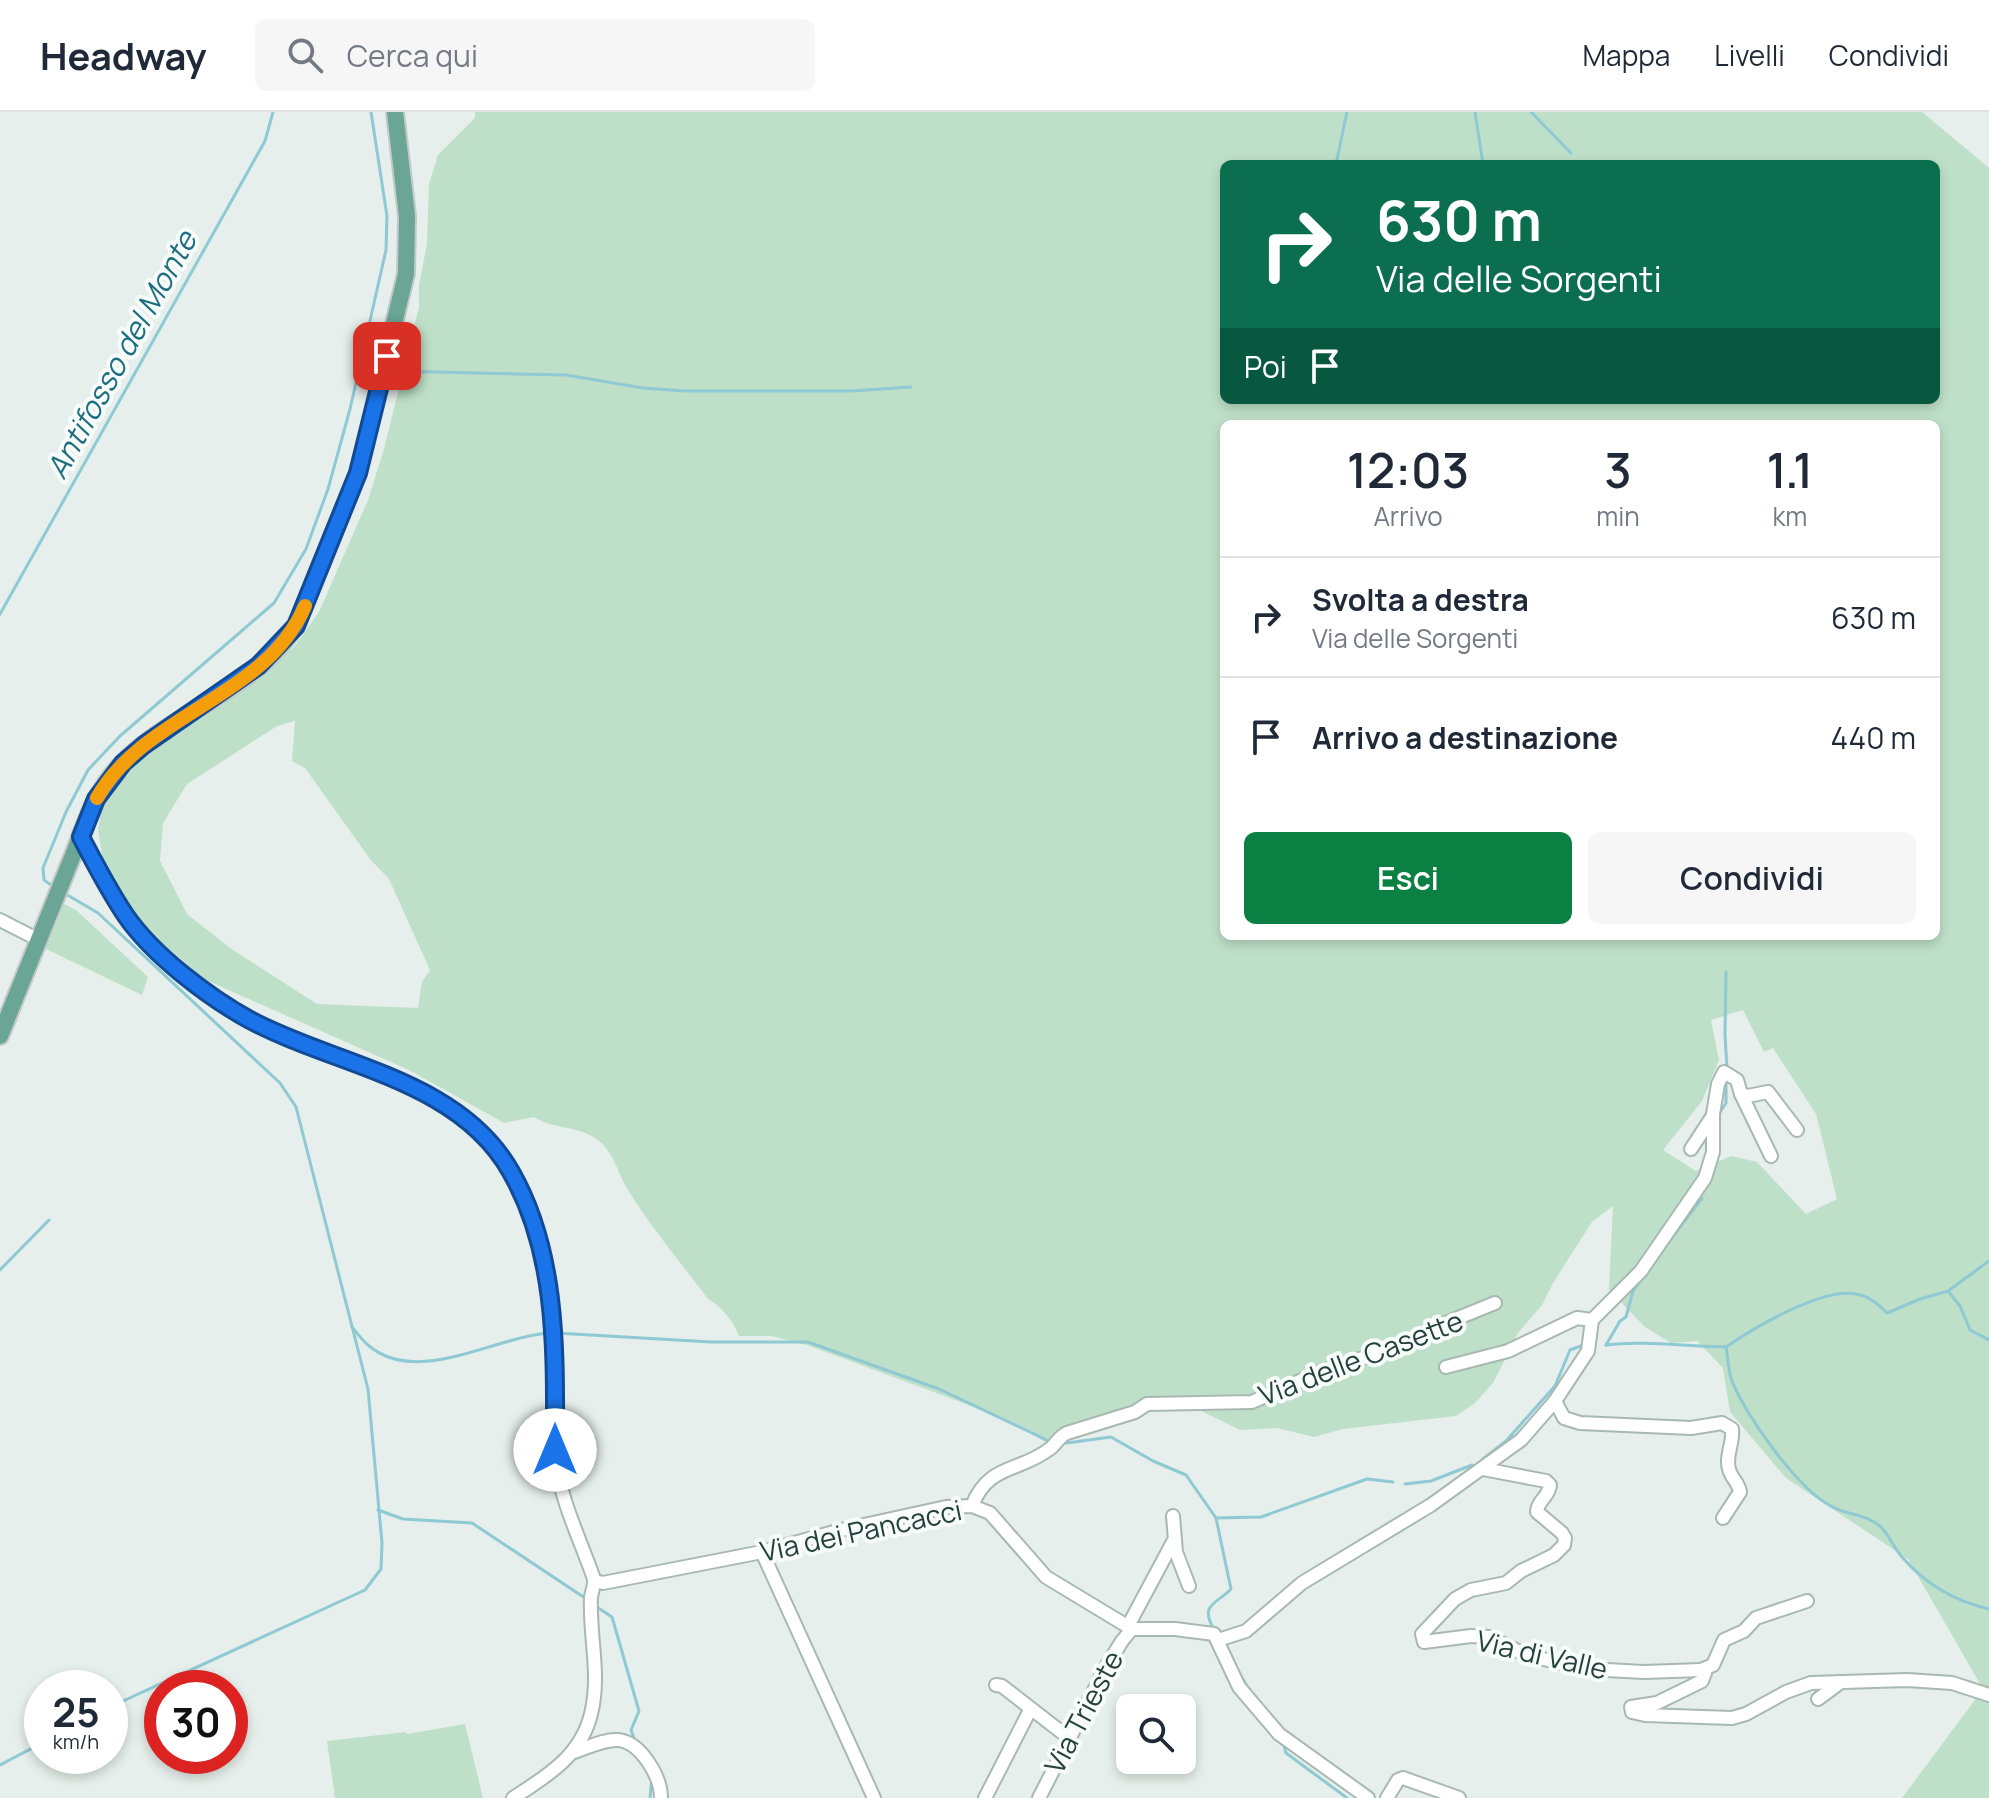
<!DOCTYPE html>
<html lang="it">
<style>
body{margin:0;font-family:Manrope,sans-serif;background:#f6f6f7;color:#1f2937;height:100vh;display:flex;flex-direction:column;font-size:30px;white-space:nowrap}
*{box-sizing:border-box;margin:0}
p{font-size:26px;color:#747a83}
.icon{flex:none;width:44px;height:44px;fill:none;stroke:currentColor;stroke-width:2;stroke-linecap:round;stroke-linejoin:round}
.map{position:relative;flex:1;overflow:hidden}
.drawer{position:absolute;left:1220px;top:308px;width:720px;height:520px;display:flex;flex-direction:column;background:#fff;border-radius:12px;box-shadow:0 4px 12px #0003}
.drawer>*{flex:none}
.top-card{position:absolute;left:1220px;top:48px;width:720px;height:244px;border-radius:12px;box-shadow:0 4px 12px #0003;background:#0b6e4f;color:#fff;overflow:hidden}
.controls{position:absolute;left:1116px;top:1582px;display:grid;gap:16px}
.controls a{display:grid;place-items:center;width:80px;height:80px;border-radius:12px;background:#fff;box-shadow:0 4px 12px #0003;font-size:40px}
.speed{position:absolute;left:24px;top:1558px;display:flex;gap:16px;font-size:40px;font-weight:700;text-align:center}
.speed>*{display:grid;place-content:center;width:104px;height:104px;border-radius:50%;background:#fff;box-shadow:0 4px 12px #0003;line-height:1}
.speed small{font-size:20px;font-weight:400}
.speed .limit{border:12px solid #d22;background:#fff;color:#111}
.pin{position:absolute;display:grid;place-items:center;width:68px;height:68px;color:#fff;margin:-34px;border-radius:16px;box-shadow:0 4px 12px #0006}
.me{position:absolute;width:88px;margin:-44px;rotate:0deg;stroke-linejoin:round;filter:drop-shadow(0 0 6px #0008)}
.turn{display:flex;align-items:center;gap:28px;height:168px;padding:0 24px;font-size:36px}
.turn .icon{width:104px;height:104px;stroke-width:2.5}
.turn b{display:block;font-size:56px;line-height:68px}
.then{display:flex;align-items:center;height:76px;padding:0 24px;background:#0003;gap:16px;font-size:30px}
.eta{display:flex;justify-content:space-evenly;align-items:center;height:136px;text-align:center}
.eta b{font-size:48px;font-weight:600;line-height:56px}
.cta{display:flex;gap:16px;margin-top:auto;padding:16px 24px}
.cta a{flex:1;height:92px;border-radius:12px;background:#0b8043;color:#fff;font-size:32px;font-weight:600;line-height:92px;text-align:center}
.cta a+a{background:#f6f6f7;color:#1f2937}
ul{padding:0;list-style:none}
li{display:flex;align-items:center;gap:24px;height:120px;padding:0 24px;border-top:2px solid #e0e1e3}
li div{flex:1}
li b{display:block;font-size:30px}
li em{font-style:normal}
header{display:flex;align-items:center;gap:48px;box-sizing:border-box;height:112px;padding:0 40px;background:#fff;border-bottom:2px solid #e0e1e3}
header strong{font-size:38px}
nav{display:flex;gap:44px;margin-inline-start:auto;font-size:28px}
.search{width:560px;height:72px;background:#f6f6f7;display:flex;align-items:center;gap:20px;box-sizing:border-box;padding:0 28px;border-radius:12px;color:#747a83;font-size:30px}
.map>svg:first-child{display:block}
</style>
<header>
<strong>Headway</strong>
<div class="search"><svg class="icon" aria-label="search" viewBox="0 0 24 24"><circle cx="10" cy="10" r="6"/><path d="M15 15l6 6"/></svg>Cerca qui</div>
<nav><a>Mappa</a><a>Livelli</a><a>Condividi</a></nav>
</header>
<div class="map">
<svg width="1989" height="1686" viewBox="0 0 1989 1686">
<rect width="100%" height="100%" fill="#e6efeb"/>
<g fill="#bfe0c8" fill-rule="evenodd">
<path d="M475,0H1922L1989,56V1686H1902L1983,1577L1908,1447L1786,1366L1730,1300L1723,1256L1697,1229L1671,1231L1645,1215L1609,1178L1613,1094L1592,1110L1553,1171L1542,1193L1518,1221L1493,1271L1475,1291L1456,1304L1343,1317L1314,1325L1277,1316L1240,1318L1199,1298L1172,1297L1141,1289L1071,1316L1049,1332L1001,1305L807,1233L771,1224H739C734,1210 721,1194 708,1187C682,1152 653,1118 630,1081C618,1064 615,1041 598,1028C578,1013 554,1018 534,1005L504,1011L409,958L206,868L140,813L103,748L98,717L103,690L126,657L201,600L293,536L319,500L368,388L384,337L419,195V173L427,132L429,72L438,43L475,6ZM1224,52H1936V288H1224ZM1224,312H1936V824H1224ZM295,609L292,649L305,656L370,747L389,767L430,858L422,870L418,896L317,892L233,838L187,802L160,749L163,711L187,672L277,614ZM1743,898L1764,940L1773,936L1816,1002L1837,1087L1806,1102L1757,1050L1731,1044L1696,1059L1663,1038L1702,989L1719,948L1711,908Z"/>
<polygon points="64,792 76,798 148,865 142,883 46,837"/>
<polygon points="465,1612 483,1686 335,1686 327,1629 406,1620 407,1622"/>
</g>
<g fill="none" stroke-linecap="round" stroke-linejoin="round">
<g stroke="#8ec9d4" stroke-width="3">
<polyline points="1475,0 1483,52"/>
<polyline points="1531,0 1571,41"/>
<polyline points="1336,52 1347,0"/>
<polyline points="360,253 375,258"/>
<polyline points="391,259 566,263 643,276 685,279 852,279 911,275"/>
<polyline points="0,502 265,29 273,0"/>
<polyline points="54,775 44,768 43,756 66,700 88,658 120,624 274,491 306,437 328,377 350,297 386,138 387,104 371,0"/>
<polyline points="64,781 98,801 280,971 296,995 368,1277 382,1431 381,1457 365,1478 110,1595"/>
<polyline points="1726,860 1725,923 1727,956"/>
<polyline points="1718,1003 1726,991 1726,969"/>
<polyline points="1661,1140 1702,1086"/>
<polyline points="0,1158 49,1108"/>
<polyline points="1948,1179 1960,1194 1970,1218 1989,1228"/>
<path d="M352,1215C357,1221 362,1228 368,1233C416,1275 494,1225 548,1221"/>
<polyline points="556,1221 711,1230 808,1230 939,1277 1051,1330"/>
<polyline points="1606,1233 1620,1209 1626,1205 1633,1179 1642,1166"/>
<path d="M1606,1233C1646,1228 1686,1235 1726,1235"/>
<path d="M1726,1235C1728,1245 1728,1256 1731,1266C1743,1301 1798,1377 1831,1394C1846,1403 1867,1402 1881,1415C1889,1423 1894,1436 1902,1445C1926,1473 1954,1489 1989,1497"/>
<path d="M1726,1235C1754,1216 1822,1175 1856,1182C1869,1184 1878,1192 1887,1201L1920,1187L1948,1179L1989,1149"/>
<path d="M1059,1332L1111,1325L1153,1349L1186,1363L1216,1406L1231,1477C1217,1492 1198,1492 1215,1519"/>
<polyline points="1483,1347 1506,1329 1555,1274 1570,1238 1581,1234"/>
<polyline points="1405,1372 1431,1369 1472,1353"/>
<polyline points="378,1398 403,1407 472,1411 588,1488"/>
<polyline points="1216,1406 1261,1405 1367,1367 1393,1370"/>
<polyline points="594,1493 612,1505 639,1599 631,1618 635,1629"/>
<polyline points="1240,1563 1251,1580"/>
<polyline points="1284,1633 1286,1641 1347,1686"/>
<polyline points="0,1653 42,1631"/>
<polyline points="650,1686 652,1666"/>
</g>
<defs>
<g id="minor">
<path d="M81,725C96,754 111,785 131,811C170,859 228,900 284,924C323,941 363,952 401,968C430,981 470,1009 492,1033C542,1086 554,1191 555,1262C556,1291 552,1321 556,1349C561,1390 581,1429 594,1467C595,1472 592,1479 591,1485C589,1524 601,1562 591,1602C581,1644 547,1664 513,1686"/>
<polyline points="0,808 39,828"/>
<polyline points="1741,982 1771,1044"/>
<polyline points="1691,1037 1712,1005"/>
<polyline points="1446,1255 1508,1239 1577,1206 1592,1208"/>
<path d="M1555,1289L1564,1306L1580,1311L1691,1316L1722,1311L1732,1317C1734,1330 1725,1344 1729,1357C1731,1366 1739,1371 1740,1380L1723,1406"/>
<path d="M1483,1357L1546,1369L1550,1373C1549,1385 1537,1389 1537,1400L1562,1421L1565,1426L1564,1433L1554,1443L1521,1459L1506,1471L1471,1478L1455,1487L1422,1522L1424,1530L1471,1524L1489,1525L1526,1543L1587,1557L1644,1560L1701,1558L1705,1561L1702,1569L1657,1591L1631,1595L1632,1600L1645,1603L1732,1606L1746,1602L1786,1580L1811,1571L1907,1568L1952,1571L1989,1583"/>
<path d="M972,1394C988,1352 1019,1360 1048,1338C1056,1333 1058,1325 1067,1321L1135,1300L1147,1292L1252,1290L1325,1258L1410,1231L1431,1217L1495,1191"/>
<polyline points="1173,1404 1176,1440 1189,1474"/>
<polyline points="762,1440 874,1686"/>
<polyline points="595,1469 603,1471 762,1440 841,1418 946,1395 972,1394 990,1401 1046,1465 1132,1517 1175,1517 1214,1522 1239,1575 1279,1622 1368,1686"/>
<polyline points="1128,1514 1174,1428"/>
<polyline points="1218,1528 1246,1519 1302,1471 1431,1393 1521,1328 1555,1289 1588,1239 1592,1208 1641,1159 1705,1066 1713,1040 1713,1002 1718,972 1724,960 1737,968 1741,982 1748,984 1768,980 1797,1018"/>
<polyline points="1701,1558 1713,1553 1724,1528 1744,1519 1756,1506 1807,1489"/>
<polyline points="996,1573 1002,1574 1069,1626"/>
<polyline points="1818,1587 1841,1570"/>
<path d="M574,1640C587,1636 604,1627 618,1628C641,1630 661,1665 661,1686"/>
<polyline points="985,1686 1030,1598"/>
<polyline points="1039,1686 1106,1555 1122,1529 1132,1517"/>
<polyline points="1387,1686 1398,1668 1403,1666 1459,1686"/>
</g>
<path id="major" d="M0,924C23,867 46,810 69,753C83,720 93,682 119,655C171,599 259,578 298,509L358,361L406,162L407,104L395,0"/>
</defs>
<use href="#minor" stroke="#a8b8b2" stroke-width="16"/>
<use href="#major" stroke="#c2cac8" stroke-width="20"/>
<use href="#minor" stroke="#fff" stroke-width="12"/>
<use href="#major" stroke="#6aa596" stroke-width="16"/>
</g>
<g fill="none" stroke-linecap="round" stroke-linejoin="round">
<defs>
<path id="route" d="M387,244L358,361L296,514L258,554L144,633L123,651L96,687L81,725C95,752 109,779 126,804C153,843 208,885 250,908C336,954 459,967 511,1060C559,1144 555,1245 555,1338"/>
</defs>
<use href="#route" stroke="#114b97" stroke-width="20"/>
<use href="#route" stroke="#1a73e8" stroke-width="14"/>
<path stroke="#f59e0b" stroke-width="14" d="M97,686C145,601 266,586 305,494"/>
</g>
<g text-anchor="middle" stroke-width="8" stroke-linejoin="round" paint-order="stroke">
<g font-size="28" fill="#24423a" stroke="#f7fbf9">
<text transform="translate(1361 1246) rotate(-21)" y="10">Via delle Casette</text>
<text transform="translate(861 1419) rotate(-12)" y="10">Via dei Pancacci</text>
<text transform="translate(1542 1543) rotate(13)" y="10">Via di Valle</text>
<text transform="translate(1084 1600) rotate(-62)" y="10">Via Trieste</text>
</g>
<g font-size="30" font-style="italic" fill="#1c6f80" stroke="#f7fbf9">
<text transform="translate(122 243) rotate(-61)" y="10">Antifosso del Monte</text>
</g>
</g>
</svg>
<div class="controls">
<a><svg class="icon" aria-label="search" viewBox="0 0 24 24"><circle cx="10" cy="10" r="6"/><path d="M15 15l6 6"/></svg></a>
</div>
<div class="speed"><div>25<small>km/h</small></div><div class="limit">30</div></div>
<div class="pin" style="left:387px;top:244px;background:#d93025"><svg class="icon" aria-label="arrive" viewBox="0 0 24 24"><path d="M6 21V4h12l-3 4 3 4H6"/></svg></div>
<svg class="me" style="left:555px;top:1338px" viewBox="-20 -20 40 40"><circle r="19" fill="#fff"/><path d="M0-13L10 11 0 6-10 11z" fill="#1a73e8"/></svg>
<div class="top-card">
<div class="turn"><svg class="icon" aria-label="right" viewBox="0 0 24 24"><path d="M7 20v-9h11M14 6l5 5-5 5"/></svg><div><b>630 m</b>Via delle Sorgenti</div></div>
<div class="then">Poi<svg class="icon" aria-label="arrive" viewBox="0 0 24 24"><path d="M6 21V4h12l-3 4 3 4H6"/></svg></div>
</div>
<section class="drawer">
<div class="eta">
<div><b>12:03</b><p>Arrivo</p></div>
<div><b>3</b><p>min</p></div>
<div><b>1.1</b><p>km</p></div>
</div>
<ul>
<li><svg class="icon" aria-label="right" viewBox="0 0 24 24"><path d="M7 20v-9h11M14 6l5 5-5 5"/></svg><div><b>Svolta a destra</b><p>Via delle Sorgenti</p></div><em>630 m</em></li>
<li><svg class="icon" aria-label="arrive" viewBox="0 0 24 24"><path d="M6 21V4h12l-3 4 3 4H6"/></svg><div><b>Arrivo a destinazione</b></div><em>440 m</em></li>
</ul>
<div class="cta"><a>Esci</a><a>Condividi</a></div>
</section>
</div>
